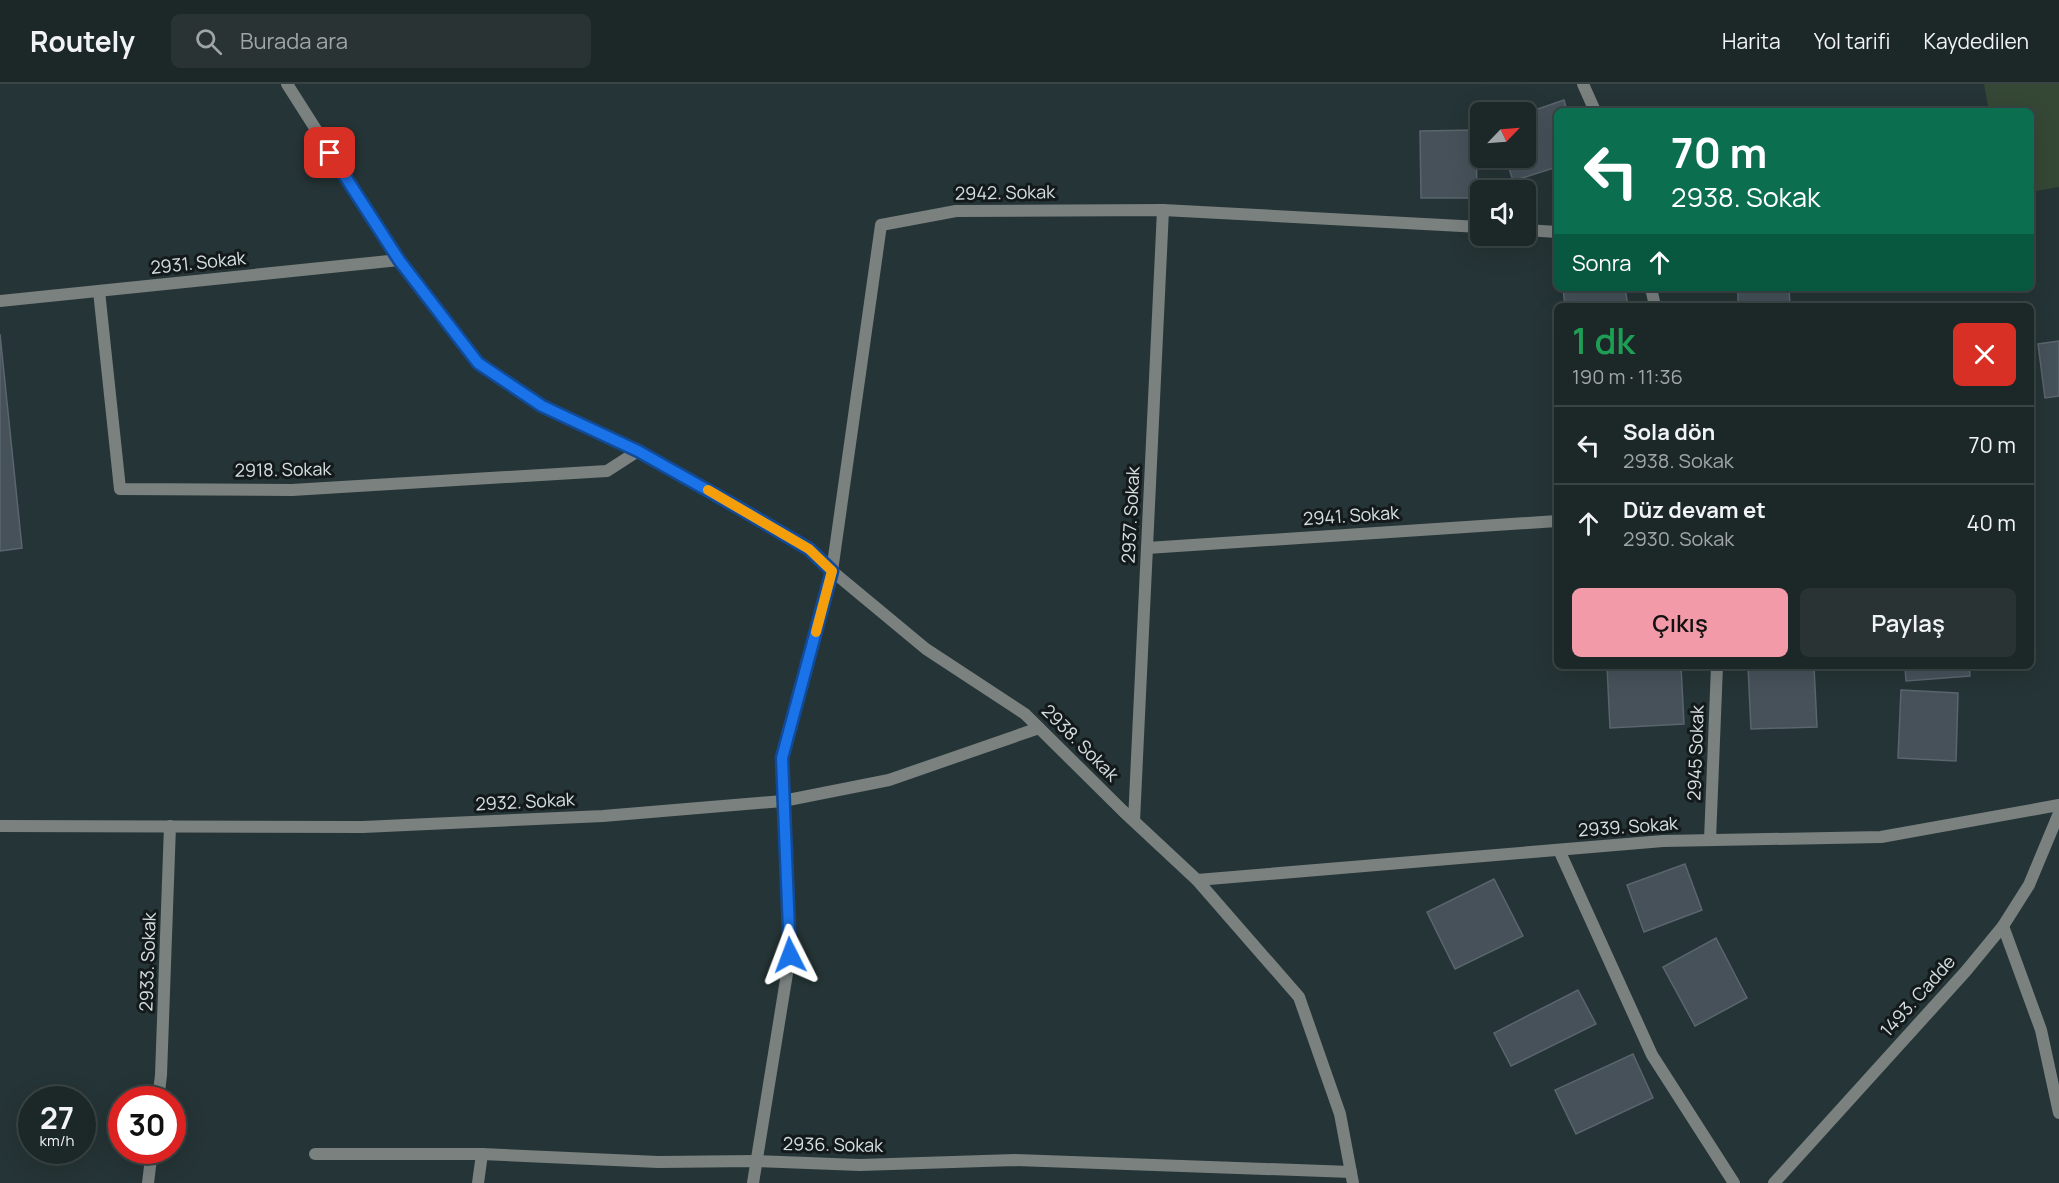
<!DOCTYPE html>
<html lang="tr">
<meta charset="utf-8">
<style>
body{margin:0;font-family:Manrope,sans-serif;background:#293334;color:#f1f3f6;height:100vh;display:flex;flex-direction:column;font-size:22px;white-space:nowrap}
*{box-sizing:border-box;margin:0}
p{font-size:20px;color:#a0a5a8}
.icon{flex:none;width:33px;height:33px;fill:none;stroke:currentColor;stroke-width:2;stroke-linecap:round;stroke-linejoin:round}
.map{position:relative;flex:1;overflow:hidden}
.panel{position:absolute;left:1554px;top:219px;width:480px;height:366px;display:flex;flex-direction:column;background:#1c2728;border-radius:9px;box-shadow:0 6px 24px #0002,0 0 0 2px #3a4445}
.panel>*{flex:none}
.banner{position:absolute;left:1554px;top:24px;width:480px;height:183px;border-radius:9px;box-shadow:0 6px 24px #0002,0 0 0 2px #3a4445;background:#0b6e4f;color:#fff;overflow:hidden}
.needle{width:39px;rotate:65deg}
.controls{position:absolute;left:1470px;top:18px;display:grid;gap:12px}
.controls a{display:grid;place-items:center;width:66px;height:66px;border-radius:9px;background:#1c2728;box-shadow:0 6px 24px #0002,0 0 0 2px #3a4445;font-size:30px}
.speed{position:absolute;left:18px;top:1002px;display:flex;gap:12px;font-size:30px;font-weight:700;text-align:center}
.speed>*{display:grid;place-content:center;width:78px;height:78px;border-radius:50%;background:#1c2728;box-shadow:0 6px 24px #0002,0 0 0 2px #3a4445;line-height:1}
.speed small{font-size:15px;font-weight:400}
.speed .limit{border:9px solid #d22;background:#fff;color:#111}
.pin{position:absolute;display:grid;place-items:center;width:51px;height:51px;color:#fff;margin:-26px;border-radius:12px;box-shadow:0 3px 9px #0006}
.me{position:absolute;width:66px;margin:-33px;rotate:357deg;stroke-linejoin:round;filter:drop-shadow(0 0 4px #0008)}
.turn{display:flex;align-items:center;gap:21px;height:126px;padding:0 18px;font-size:27px}
.turn .icon{width:78px;height:78px;stroke-width:2.5}
.turn b{display:block;font-size:42px;line-height:51px}
.then{display:flex;align-items:center;height:57px;padding:0 18px;background:#0003;gap:12px;font-size:22px}
.round{display:grid;place-items:center;flex:none;width:63px;height:63px;border-radius:9px;background:#293334}
.summary{display:flex;align-items:center;justify-content:space-between;height:102px;padding:0 18px}
h1{font-size:36px;font-weight:600;line-height:45px;color:#1e9e55}
.cta{display:flex;gap:12px;margin-top:auto;padding:12px 18px}
.cta a{flex:1;height:69px;border-radius:9px;background:#f39aa9;color:#111;font-size:24px;font-weight:600;line-height:69px;text-align:center}
.cta a+a{background:#293334;color:#f1f3f6}
ul{padding:0;list-style:none}
li{display:flex;align-items:center;gap:18px;height:78px;padding:0 18px;border-top:2px solid #3a4445}
li div{flex:1}
li b{display:block;font-size:22px}
li em{font-style:normal}
header{display:flex;align-items:center;gap:36px;box-sizing:border-box;height:84px;padding:0 30px;background:#1c2728;border-bottom:2px solid #3a4445}
header strong{font-size:28px}
nav{display:flex;gap:33px;margin-inline-start:auto;font-size:21px}
.search{width:420px;height:54px;background:#293334;display:flex;align-items:center;gap:15px;box-sizing:border-box;padding:0 21px;border-radius:9px;color:#a0a5a8;font-size:22px}
.map>svg:first-child{display:block}
</style>
<header>
<strong>Routely</strong>
<div class="search"><svg class="icon" aria-label="search" viewBox="0 0 24 24"><circle cx="10" cy="10" r="6"/><path d="M15 15l6 6"/></svg>Burada ara</div>
<nav><a>Harita</a><a>Yol tarifi</a><a>Kaydedilen</a></nav>
</header>
<div class="map">
<svg width="2059" height="1099" viewBox="0 0 2059 1099">
<rect width="100%" height="100%" fill="#253436"/>
<polygon fill="#354735" points="1984,0 2059,0 2059,103 2031,108 2031,27 1989,27"/>
<g fill="#46515a" stroke="#5a656e" stroke-width="1.5">
<polygon points="1564,16 1567,27 1557,27 1557,83 1513,97 1506,74 1526,74 1526,29"/>
<polygon points="1476,46 1477,114 1421,114 1420,47"/>
<polygon points="1563,204 1625,204 1628,222 1565,222"/>
<polygon points="1738,204 1789,204 1790,222 1738,222"/>
<polygon points="0,250 22,464 0,467"/>
<polygon points="2059,257 2059,312 2045,314 2038,260"/>
<polygon points="1607,582 1681,582 1684,640 1610,644"/>
<polygon points="1748,582 1814,582 1817,643 1751,645"/>
<polygon points="1905,582 1969,582 1970,592 1906,597"/>
<polygon points="1901,606 1958,609 1956,677 1898,674"/>
<polygon points="1685,780 1702,826 1644,848 1627,801"/>
<polygon points="1494,795 1523,852 1455,885 1427,828"/>
<polygon points="1716,854 1747,914 1695,942 1663,883"/>
<polygon points="1578,906 1596,940 1511,982 1494,949"/>
<polygon points="1633,970 1653,1014 1576,1050 1555,1006"/>
</g>
<g fill="none" stroke-linecap="round" stroke-linejoin="round">
<g stroke="#7a817f" stroke-width="12">
<polyline points="287,0 399,176 478,279 542,322 638,367 809,465 832,487 926,565 1025,630 1123,727 1197,796 1299,913 1340,1030 1353,1099"/>
<polyline points="1583,0 1595,27"/>
<polyline points="1526,146 1557,148"/>
<polyline points="1651,204 1655,222"/>
<polyline points="99,207 120,405 292,406 607,387 638,367"/>
<polyline points="0,217 399,176"/>
<polyline points="1147,464 1557,437"/>
<polyline points="1134,737 1163,126"/>
<polyline points="0,742 363,743 603,732 783,717 889,696 1039,644"/>
<polyline points="1710,756 1717,582"/>
<polyline points="1559,766 1652,971 1734,1099"/>
<polyline points="1197,796 1663,757 1881,753 2059,721"/>
<polyline points="2003,842 2041,946 2059,1029"/>
<polyline points="158,1016 161,991 170,742"/>
<polyline points="315,1070 482,1070 658,1078 755,1077 860,1081 1014,1076 1351,1088"/>
<polyline points="148,1099 152,1066"/>
<polyline points="478,1099 482,1070"/>
<polyline points="753,1099 790,871 782,674 832,487 881,141 956,127 1163,126 1480,143"/>
</g>
<polyline stroke="#7a817f" stroke-width="12" points="1774,1099 1966,887 2003,842 2029,801 2059,729"/>
</g>
<g fill="none" stroke-linecap="round" stroke-linejoin="round">
<defs>
<polyline id="route" points="330,69 399,176 478,279 542,322 638,367 739,424 809,465 832,487 782,674 790,871"/>
</defs>
<use href="#route" stroke="#114b97" stroke-width="15"/>
<use href="#route" stroke="#1a73e8" stroke-width="10"/>
<polyline stroke="#f59e0b" stroke-width="10" points="708,406 809,465 832,487 816,548"/>
</g>
<g text-anchor="middle" stroke-width="6" stroke-linejoin="round" paint-order="stroke">
<g font-size="18" fill="#d7e0e1" stroke="#141a1b">
<text transform="translate(1005 109) rotate(-1)" y="6">2942. Sokak</text>
<text transform="translate(198 179) rotate(-6)" y="6">2931. Sokak</text>
<text transform="translate(283 386) rotate(-1)" y="6">2918. Sokak</text>
<text transform="translate(1131 431) rotate(-87)" y="6">2937. Sokak</text>
<text transform="translate(1351 432) rotate(-4)" y="6">2941. Sokak</text>
<text transform="translate(1080 659) rotate(45)" y="6">2938. Sokak</text>
<text transform="translate(1696 669) rotate(-88)" y="6">2945 Sokak</text>
<text transform="translate(525 718) rotate(-3)" y="6">2932. Sokak</text>
<text transform="translate(1628 743) rotate(-4)" y="6">2939. Sokak</text>
<text transform="translate(148 878) rotate(-88)" y="6">2933. Sokak</text>
<text transform="translate(1918 912) rotate(-48)" y="6">1493. Cadde</text>
<text transform="translate(833 1061) rotate(1)" y="6">2936. Sokak</text>
</g>
</g>
</svg>
<div class="controls">
<a><svg class="needle" viewBox="-14 -14 28 28"><path d="M0-13l5 13h-10z" fill="#e53935"/><path d="M0 13l5-13h-10z" fill="#a0a5a8"/></svg></a>
<a><svg class="icon" aria-label="sound" viewBox="0 0 24 24"><path d="M4 9h4l5-4v14l-5-4H4zM17 9q2 3 0 6"/></svg></a>
</div>
<div class="speed"><div>27<small>km/h</small></div><div class="limit">30</div></div>
<div class="pin" style="left:330px;top:69px;background:#d93025"><svg class="icon" aria-label="arrive" viewBox="0 0 24 24"><path d="M6 21V4h12l-3 4 3 4H6"/></svg></div>
<svg class="me" style="left:790px;top:871px" viewBox="-20 -20 40 40"><path d="M0-17L14 15 0 8-14 15z" fill="#1a73e8" stroke="#fff" stroke-width="4"/></svg>
<div class="banner">
<div class="turn"><svg class="icon" aria-label="left" viewBox="0 0 24 24"><path d="M17 20v-9H6M10 6l-5 5 5 5"/></svg><div><b>70 m</b>2938. Sokak</div></div>
<div class="then">Sonra<svg class="icon" aria-label="ahead" viewBox="0 0 24 24"><path d="M12 20V5M6 11l6-6 6 6"/></svg></div>
</div>
<section class="panel">
<div class="summary"><div><h1>1 dk</h1><p>190 m · 11:36</p></div><a class="round" style="background:#d93025;color:#fff"><svg class="icon" aria-label="close" viewBox="0 0 24 24"><path d="M6 6l12 12M18 6L6 18"/></svg></a></div>
<ul>
<li><svg class="icon" aria-label="left" viewBox="0 0 24 24"><path d="M17 20v-9H6M10 6l-5 5 5 5"/></svg><div><b>Sola dön</b><p>2938. Sokak</p></div><em>70 m</em></li>
<li><svg class="icon" aria-label="ahead" viewBox="0 0 24 24"><path d="M12 20V5M6 11l6-6 6 6"/></svg><div><b>Düz devam et</b><p>2930. Sokak</p></div><em>40 m</em></li>
</ul>
<div class="cta"><a>Çıkış</a><a>Paylaş</a></div>
</section>
</div>
